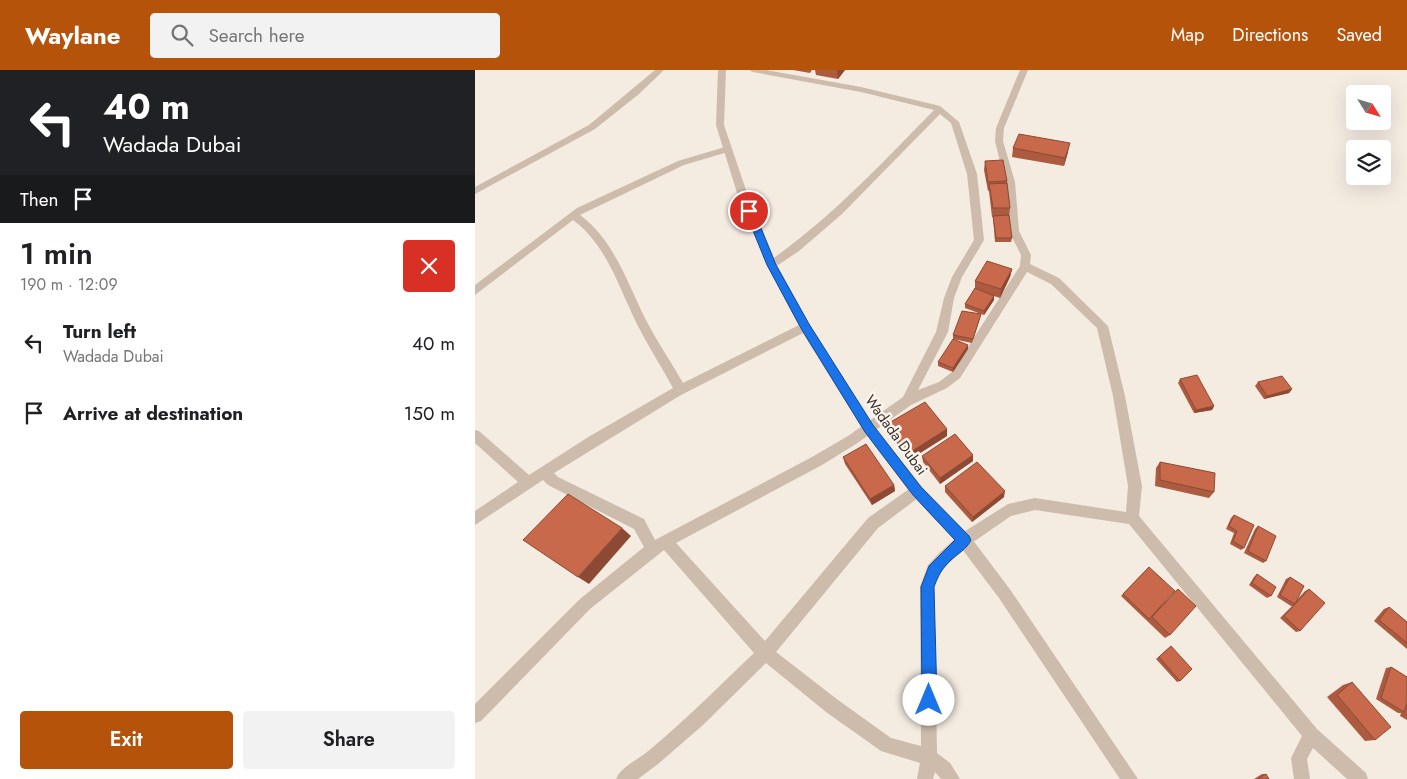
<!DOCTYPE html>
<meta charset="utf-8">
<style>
body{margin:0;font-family:Jost,sans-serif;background:#f2f2f2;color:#202124;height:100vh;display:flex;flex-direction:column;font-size:19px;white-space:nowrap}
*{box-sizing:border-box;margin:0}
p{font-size:16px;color:#757577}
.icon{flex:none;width:28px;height:28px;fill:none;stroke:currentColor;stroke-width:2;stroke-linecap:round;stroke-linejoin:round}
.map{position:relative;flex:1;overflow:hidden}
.details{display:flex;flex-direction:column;background:#fff;width:475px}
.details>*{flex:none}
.banner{background:#202124;color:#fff;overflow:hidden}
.needle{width:32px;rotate:127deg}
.buttons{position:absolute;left:871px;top:15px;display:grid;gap:10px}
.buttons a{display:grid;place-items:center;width:45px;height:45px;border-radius:5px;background:#fff;box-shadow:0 5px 20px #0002;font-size:25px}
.pin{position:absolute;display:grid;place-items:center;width:42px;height:42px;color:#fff;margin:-21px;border:2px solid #fff;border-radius:50%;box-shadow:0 1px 5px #0007}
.me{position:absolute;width:55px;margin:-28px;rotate:0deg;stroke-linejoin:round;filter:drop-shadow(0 0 4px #0008)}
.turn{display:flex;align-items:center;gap:18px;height:105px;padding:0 20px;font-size:22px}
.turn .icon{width:65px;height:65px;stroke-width:2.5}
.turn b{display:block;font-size:35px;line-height:42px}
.then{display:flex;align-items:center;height:48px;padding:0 20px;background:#0003;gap:10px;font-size:19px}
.round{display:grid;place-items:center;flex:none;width:52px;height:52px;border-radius:5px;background:#f2f2f2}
.head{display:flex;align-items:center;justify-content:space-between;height:85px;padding:0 20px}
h1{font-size:30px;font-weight:600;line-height:38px}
.button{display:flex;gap:10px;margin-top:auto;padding:10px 20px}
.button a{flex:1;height:58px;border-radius:5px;background:#b45309;color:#fff;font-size:20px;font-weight:600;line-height:58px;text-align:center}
.button a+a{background:#f2f2f2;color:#202124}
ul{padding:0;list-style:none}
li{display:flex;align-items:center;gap:15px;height:70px;padding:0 20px}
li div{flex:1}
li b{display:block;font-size:19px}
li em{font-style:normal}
header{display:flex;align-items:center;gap:30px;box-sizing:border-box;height:70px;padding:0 25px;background:#b45309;color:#fff}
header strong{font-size:24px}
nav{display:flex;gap:28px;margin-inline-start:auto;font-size:18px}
.search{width:350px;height:45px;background:#f2f2f2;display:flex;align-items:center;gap:12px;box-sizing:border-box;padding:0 18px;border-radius:5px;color:#757577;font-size:19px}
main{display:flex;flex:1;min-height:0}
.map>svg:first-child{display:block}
</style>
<header>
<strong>Waylane</strong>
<div class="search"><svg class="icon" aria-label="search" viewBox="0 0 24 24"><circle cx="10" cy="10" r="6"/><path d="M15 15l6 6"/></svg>Search here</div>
<nav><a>Map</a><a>Directions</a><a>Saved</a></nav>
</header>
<main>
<section class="details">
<div class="banner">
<div class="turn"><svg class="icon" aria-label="left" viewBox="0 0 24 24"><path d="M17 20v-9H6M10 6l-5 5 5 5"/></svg><div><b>40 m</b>Wadada Dubai</div></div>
<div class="then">Then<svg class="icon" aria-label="arrive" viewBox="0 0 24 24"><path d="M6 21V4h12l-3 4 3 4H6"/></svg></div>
</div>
<div class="head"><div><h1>1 min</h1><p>190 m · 12:09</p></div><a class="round" style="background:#d93025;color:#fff"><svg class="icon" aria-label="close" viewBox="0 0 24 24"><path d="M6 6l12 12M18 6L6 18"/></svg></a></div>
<ul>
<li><svg class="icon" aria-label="left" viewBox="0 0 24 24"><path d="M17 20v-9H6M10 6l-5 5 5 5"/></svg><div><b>Turn left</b><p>Wadada Dubai</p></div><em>40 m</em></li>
<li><svg class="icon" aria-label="arrive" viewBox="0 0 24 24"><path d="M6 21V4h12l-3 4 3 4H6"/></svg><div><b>Arrive at destination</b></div><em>150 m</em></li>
</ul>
<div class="button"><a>Exit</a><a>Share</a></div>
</section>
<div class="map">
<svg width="932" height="709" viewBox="0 0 932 709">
<rect width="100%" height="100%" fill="#f4ebe1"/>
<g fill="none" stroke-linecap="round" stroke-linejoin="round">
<g fill="#cdbbac" fill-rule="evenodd">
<polygon points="180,0 189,0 164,24 120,59 0,124 0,117 114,55"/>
<path d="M274,0H291L386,17L465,36L484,52L502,104L509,170L487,207L479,228L473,262L443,320L464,312L477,302L545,196L546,185L534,161L530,112L520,71L521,58L545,0H553L529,58L528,71L540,112L544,161L556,185L555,194L584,208L633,256L650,326L667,416L664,446L842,659L891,703L893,709H872L838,678L832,689L835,709H819L816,688L827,666L654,454L560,440L536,446L494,475L475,492L464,504L459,517L462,683L475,693L485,709H466L460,702L458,709H442L445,693L406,681L351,642L291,593L228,655L183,694L163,709H141C146,697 162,690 172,682C210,651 244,616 279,583L189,480L115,539L6,651L0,653V634L105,529L169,477L159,459L73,415L68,410L0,455V441L43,412L0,373V360L4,361L54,405L115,366L198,318C186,296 173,276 162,254C144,218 132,175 98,150L0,225V215L102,138L203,91L250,77H256V81L209,95L105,145C140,171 153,215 172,252C183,273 196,292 208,313L326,254H334L336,257L334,260L206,325L79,403L83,407L169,449L180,470L337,387L373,366L428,327L461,262L469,228L477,207L499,170L492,104L476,53L465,44L367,144L324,181L297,199L292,195L293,192C355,149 406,94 459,40L386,22L278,2ZM552,202L576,214L622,258L638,326L653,416L651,442L560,428L533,434L484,465L465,482L453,495L445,517L446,676L416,668L363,630L301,582L403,458L447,425L449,421L447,417L442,415L437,417L393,448L290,571L201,473L347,395L381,374L436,335L472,318L485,308Z"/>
</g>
<polygon fill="#cdbbac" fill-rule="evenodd" points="243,0 251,0 249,55 272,123 302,195 334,254 398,355 447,417 494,465 534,518 663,709 645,709 524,528 484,475 437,425 390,363 326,260 292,195 262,123 241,55"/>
</g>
<g fill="#ac5a40">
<polygon points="318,0 337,0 335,3"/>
<polygon points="340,0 370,0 363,9 341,5"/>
<polygon points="538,78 593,82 589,96 537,87"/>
<polygon points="510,91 532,111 535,138 534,146 537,168 536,172 520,172 518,147 517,147 514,121 513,121 509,100"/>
<polygon points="537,199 535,207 525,228 519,226 519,230 509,245 490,238 490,234 500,219 500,211"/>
<polygon points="505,248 497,273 478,269 478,265"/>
<polygon points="493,279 478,302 463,296 463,292"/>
<polygon points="705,309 739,336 737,340 719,343 703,313"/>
<polygon points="783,312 817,319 814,323 789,329 780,316"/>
<polygon points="412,354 472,359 472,366 434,390 413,361"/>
<polygon points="447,386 498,391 465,414 448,392"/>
<polygon points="368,387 419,415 420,421 397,435 370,394"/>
<polygon points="685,392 739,422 734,428 680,416 681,398"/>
<polygon points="470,416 529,427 497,452 470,422"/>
<polygon points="759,445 769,478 766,480 755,474 759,463 751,459 756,448"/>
<polygon points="783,456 791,491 788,493 769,483 780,459"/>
<polygon points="674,497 695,565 690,568 646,526"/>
<polygon points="782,504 796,526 792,528 774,515 779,507"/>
<polygon points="815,507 821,531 830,521 834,519 825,561 821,562 805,548 817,536 816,536 802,527 811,509"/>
<polygon points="914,537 932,552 932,579 899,551 909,539"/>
<polygon points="696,576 705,611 702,612 681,589"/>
<polygon points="916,597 932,607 932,650 925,646 926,643 923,643 901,629 911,598"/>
<polygon points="877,612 900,670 890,671 852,627 868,615"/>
<polygon points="787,704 791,704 794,709 779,709"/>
</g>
<g fill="#8c4a34">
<polygon points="362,0 370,0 363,9"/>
<polygon points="595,73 593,82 589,96 590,88"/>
<polygon points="537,199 535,207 525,228 526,219"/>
<polygon points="519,226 519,230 509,245 509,241"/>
<polygon points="493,275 493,279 478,302 478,298"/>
<polygon points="817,319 814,323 789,329 792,326"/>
<polygon points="739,336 737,340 719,343 721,340"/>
<polygon points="472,359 472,366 434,390 434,383"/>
<polygon points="498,385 498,391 465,414 465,408"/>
<polygon points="419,415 420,421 397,435 395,429"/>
<polygon points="530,421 529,427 497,452 498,447"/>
<polygon points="147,458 156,466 114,514 103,507"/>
</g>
<g fill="#c8694b" stroke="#8c4a34">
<polygon points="544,64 595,73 590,88 538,78"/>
<polygon points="528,90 532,111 513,112 510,91"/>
<polygon points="532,113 535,138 518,138 514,114"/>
<polygon points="534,145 537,168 521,168 518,146"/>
<polygon points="512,191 537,199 526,219 500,211"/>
<polygon points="500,218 519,226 509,241 490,234"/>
<polygon points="487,241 506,244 498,269 478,265"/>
<polygon points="478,269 493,275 478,298 463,292"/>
<polygon points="722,305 739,336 721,340 705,309"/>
<polygon points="807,306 817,319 792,326 783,312"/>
<polygon points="450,332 472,359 434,383 412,354"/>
<polygon points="480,364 498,385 465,408 447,386"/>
<polygon points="391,374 419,415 395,429 368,387"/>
<polygon points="502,392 530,421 498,447 470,416"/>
<polygon points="685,392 740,403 739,422 685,410"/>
<polygon points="93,424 147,458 103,507 48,470"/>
<polygon points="759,445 779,455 769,478 758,471 762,461 754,456"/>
<polygon points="783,456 801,466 791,491 773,481"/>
<polygon points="674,497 700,521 674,549 648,524"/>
<polygon points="782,504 801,517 796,526 777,513"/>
<polygon points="815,507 829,516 820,534 805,525"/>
<polygon points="703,519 721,536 695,565 677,547"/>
<polygon points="834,519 850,533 825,561 809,546"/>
<polygon points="914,537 932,552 932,573 904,550"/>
<polygon points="696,576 717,599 705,611 684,587"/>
<polygon points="916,597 932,607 932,633 929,642 906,628"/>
<polygon points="877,612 916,657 900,670 862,625"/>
<polygon points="791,704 794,709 783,709"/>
</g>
<path fill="#1a73e8" stroke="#114b97" d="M274,138L279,141L301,195L334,254L398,355L446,417L494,466L496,470C492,479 482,484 476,490C467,498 463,506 459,517L462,630L459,635L454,637L449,635L447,630L446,517L454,496L480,470L438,425L390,362L327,260L292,195L270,141Z"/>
<g text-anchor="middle" stroke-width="5" stroke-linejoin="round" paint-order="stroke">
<g font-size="15" fill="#3b302b" stroke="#fbf5ee">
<text transform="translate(421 365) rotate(54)" y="5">Wadada Dubai</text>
</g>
</g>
</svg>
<div class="buttons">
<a><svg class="needle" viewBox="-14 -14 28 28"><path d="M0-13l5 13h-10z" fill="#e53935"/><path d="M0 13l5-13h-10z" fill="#757577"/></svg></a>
<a><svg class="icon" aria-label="layers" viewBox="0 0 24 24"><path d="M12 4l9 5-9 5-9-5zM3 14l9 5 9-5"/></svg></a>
</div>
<div class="pin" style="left:274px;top:141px;background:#d93025"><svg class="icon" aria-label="arrive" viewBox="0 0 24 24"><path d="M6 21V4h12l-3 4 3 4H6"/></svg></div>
<svg class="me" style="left:454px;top:630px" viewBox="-20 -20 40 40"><circle r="19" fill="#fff"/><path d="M0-13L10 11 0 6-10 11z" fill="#1a73e8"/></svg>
</div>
</main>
